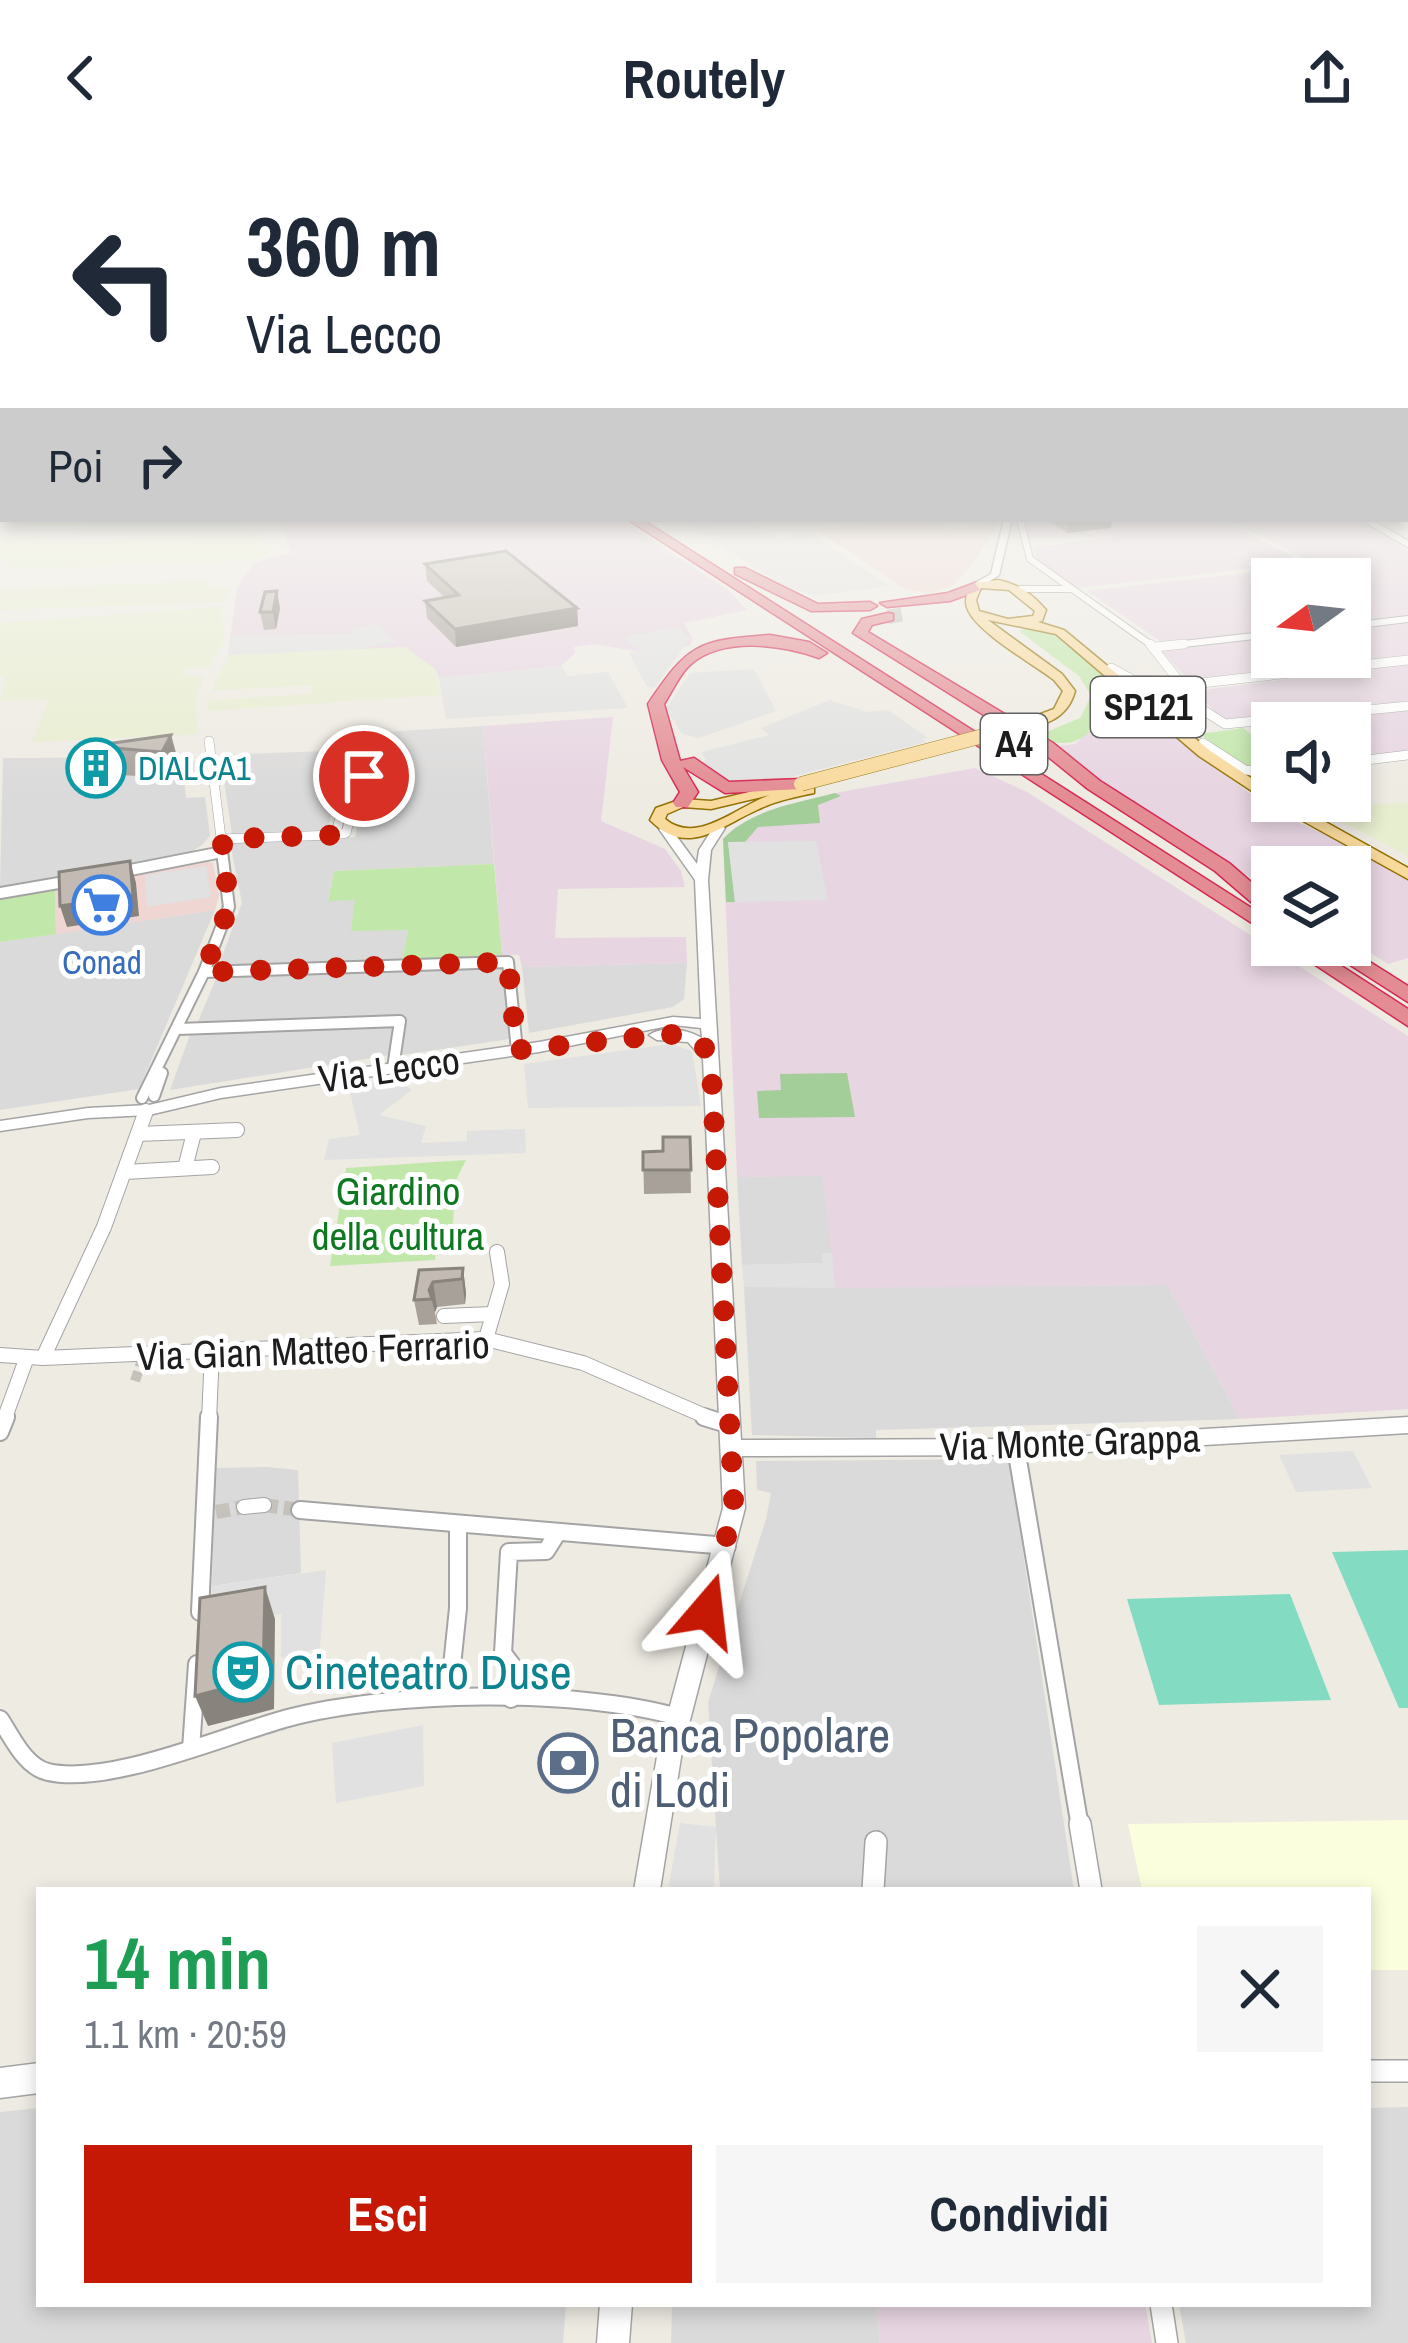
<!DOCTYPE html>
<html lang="it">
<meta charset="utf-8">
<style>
body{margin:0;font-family:"Archivo Narrow",sans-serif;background:#f6f6f7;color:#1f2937;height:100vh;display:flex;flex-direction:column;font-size:45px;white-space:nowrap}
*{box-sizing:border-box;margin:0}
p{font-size:39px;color:#747a83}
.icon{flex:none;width:66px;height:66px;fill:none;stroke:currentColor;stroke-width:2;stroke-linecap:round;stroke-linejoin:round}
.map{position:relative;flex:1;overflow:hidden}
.panel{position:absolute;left:36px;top:1731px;width:1335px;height:420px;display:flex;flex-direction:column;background:#fff;border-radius:0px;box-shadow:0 6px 18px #0003}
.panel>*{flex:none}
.guide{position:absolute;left:0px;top:0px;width:1410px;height:366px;box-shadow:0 6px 18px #0003;background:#fff;color:#1f2937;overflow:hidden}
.needle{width:78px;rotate:255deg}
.buttons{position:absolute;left:1251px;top:402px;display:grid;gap:24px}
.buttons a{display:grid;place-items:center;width:120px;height:120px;border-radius:0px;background:#fff;box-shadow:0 6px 18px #0003;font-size:60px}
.pin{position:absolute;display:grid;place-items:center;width:102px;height:102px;color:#fff;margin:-51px;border:6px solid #fff;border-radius:50%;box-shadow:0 3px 12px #0007}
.me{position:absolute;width:132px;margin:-66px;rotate:17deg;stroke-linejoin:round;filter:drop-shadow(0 0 9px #0008)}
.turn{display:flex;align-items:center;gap:42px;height:252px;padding:0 48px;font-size:54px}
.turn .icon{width:156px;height:156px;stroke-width:2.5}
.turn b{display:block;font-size:84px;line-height:102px}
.then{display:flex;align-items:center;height:114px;padding:0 48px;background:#0003;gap:24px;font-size:45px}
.round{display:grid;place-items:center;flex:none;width:126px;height:126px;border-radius:0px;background:#f6f6f7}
.head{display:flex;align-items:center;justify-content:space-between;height:204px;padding:0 48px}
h1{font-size:72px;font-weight:700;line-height:90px;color:#1e9e55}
.cta{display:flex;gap:24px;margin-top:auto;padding:24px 48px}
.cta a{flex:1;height:138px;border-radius:0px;background:#c51805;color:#fff;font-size:48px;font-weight:700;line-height:138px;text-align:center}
.cta a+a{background:#f6f6f7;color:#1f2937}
header{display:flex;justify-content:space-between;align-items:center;height:156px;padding:0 48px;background:#fff;font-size:54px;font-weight:700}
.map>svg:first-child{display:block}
</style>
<header><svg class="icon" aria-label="back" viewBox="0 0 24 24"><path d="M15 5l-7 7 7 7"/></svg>Routely<svg class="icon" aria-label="share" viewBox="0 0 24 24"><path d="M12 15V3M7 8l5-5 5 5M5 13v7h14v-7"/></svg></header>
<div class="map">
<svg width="1408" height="2187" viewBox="0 0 1408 2187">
<rect width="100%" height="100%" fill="#eeebe3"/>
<g fill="#dbdada">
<polygon points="483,570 494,708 334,715 328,744 355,744 408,774 402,804 218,811 242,747 230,687 355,681 366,632 340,618 328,674 232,678 220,599 349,594 350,578"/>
<polygon points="183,601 198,607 200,620 184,622 186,642 205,641 210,680 202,689 188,698 139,710 0,732 3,602"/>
<polygon points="215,754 139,933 0,954 0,786"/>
<polygon points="687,807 684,843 673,851 529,877 522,811"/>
<polygon points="502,809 510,883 402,899 405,861 197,868 217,820"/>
<polygon points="394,868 390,899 170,934 191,876"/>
<polygon points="823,1019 832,1097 822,1098 823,1107 742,1109 737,1021"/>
<polygon points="1168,1129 1240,1263 876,1274 876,1282 752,1279 744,1131"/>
<polygon points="1009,1303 1074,1734 720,1734 708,1546 766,1363 771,1337 757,1334 756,1305"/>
<polygon points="267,1311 298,1314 301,1417 212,1430 215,1312"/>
<polygon points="1408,1951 1408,2187 1186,2187 1179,2148 1368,2148 1368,1952"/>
<polygon points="39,1952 39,2148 566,2148 563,2187 0,2187 0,1956"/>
<polygon points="672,2148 877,2148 880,2187 671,2187"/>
</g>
<g fill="#efd6d2">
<polygon points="907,363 932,363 949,373 999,366 976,404 952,430 930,437 906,434 815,373"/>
<polygon points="201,705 213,707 219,740 215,754 56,778 55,732"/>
</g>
<g fill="#e7d5e2">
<polygon points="280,363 620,363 728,434 747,454 684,467 693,483 690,490 635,495 595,488 574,491 575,497 561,510 439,522 435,513 358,493 228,499 237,432 254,407 290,397"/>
<polygon points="1044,363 1220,363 1294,401 1247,407 1254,412 1076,432 1036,404 1033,392 1116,380 1028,382 1025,365"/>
<polygon points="1228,363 1358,363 1371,369 1408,395 1408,461 1350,468 1350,423 1272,423 1272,477 1166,489 1087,435 1317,409"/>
<polygon points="1408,466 1408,501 1189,525 1162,495 1272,481 1272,501 1350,501 1350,472"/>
<polygon points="1408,508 1408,546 1223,564 1195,535"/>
<polygon points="1120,545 1130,546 1274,656 1343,686 1408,723 1408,802 1388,808 1350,784 1350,711 1272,711 1272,735 1103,629 1059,590 1075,588"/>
<polygon points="1408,552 1408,596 1350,603 1350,567 1286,567"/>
<polygon points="613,561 601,665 665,693 681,715 685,731 558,733 555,782 686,781 687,807 522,811 519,799 502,799 483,570"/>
<polygon points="975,612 1027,636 1408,880 1408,1253 1240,1263 1168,1129 835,1132 823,1020 737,1021 723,683 734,672 767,655 835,637"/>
<polygon points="877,2148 1145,2148 1152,2187 880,2187"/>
</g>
<polygon fill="#fbfedc" points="1408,1664 1408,1814 1368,1814 1368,1734 1142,1734 1128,1668"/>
<g fill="#e7edcf">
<polygon points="26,363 234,363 250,372 48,380 44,386 259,378 270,391 266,398 247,405 0,414 13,406 0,406 0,382 78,378 84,370 21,369"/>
<polygon points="211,425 208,432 229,432 224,446 0,454 0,433"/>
<polygon points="221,451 224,485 209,511 186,512 182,520 204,521 196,540 197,578 32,586 49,544 0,545 5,520 0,520 0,467"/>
<polygon points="405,491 435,513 441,539 207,555 209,544 311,538 312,529 211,535 228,499"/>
<polygon points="1408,647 1408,700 1314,651"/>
</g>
<g fill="#c2e7aa">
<path d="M1031,470L1057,479L1136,546H1119C1089,574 1080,600 1037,580L1080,562L1091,540L1079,520L1019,475Z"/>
<polygon points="1243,572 1269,592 1254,594 1272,613 1245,612 1200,578"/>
<polygon points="494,708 502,799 402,804 408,774 351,775 355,744 328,745 334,715"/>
<polygon points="55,732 56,778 0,786 0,742"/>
<polygon points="466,1004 456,1024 451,1095 436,1096 435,1104 330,1110 346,1012"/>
</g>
<g fill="#a3cd99">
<path d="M835,637L841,640L818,649L820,667L758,671L745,686H728L735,746H726L723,683C752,653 797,647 835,637Z"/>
<polygon points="847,917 855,961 759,962 757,935 781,934 780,918"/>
</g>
<g fill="#83dcc2">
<polygon points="1408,1394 1408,1552 1399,1552 1332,1396"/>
<polygon points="1290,1438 1331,1544 1159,1549 1127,1443"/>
</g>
<g fill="#e1e1e1">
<polygon points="678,363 709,363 699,367 748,363 778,382 809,377 890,430 814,440 783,429"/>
<polygon points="377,468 395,486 358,493 228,499 233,480 351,478 351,472"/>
<polygon points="678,471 690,483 654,532 647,531 629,497 645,494 633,491 624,481"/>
<polygon points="561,510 568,520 608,516 628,552 446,563 439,522"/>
<polygon points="754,513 776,555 699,582 682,578 666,552 690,517"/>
<polygon points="830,544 867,556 888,554 927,581 922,583 926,586 759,629 734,628 702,606 706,604 701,596 769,579 761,572"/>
<polygon points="816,685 828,744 735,746 728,686"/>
<polygon points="206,710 211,741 147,751 145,719"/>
<polygon points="671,888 692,895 701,950 528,952 524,908"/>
<polygon points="397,924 412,934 379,959 426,970 421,987 467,985 467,975 525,973 526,997 324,1004 329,983 360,979 350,936 343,930"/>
<polygon points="822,1097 832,1097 835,1132 744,1131 742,1109 822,1107"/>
<polygon points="1353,1295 1372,1332 1296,1336 1279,1299"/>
<polygon points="326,1414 320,1492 281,1502 281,1458 209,1469 212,1430"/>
<polygon points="423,1569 424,1630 336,1647 332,1587"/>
<polygon points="680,1667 716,1671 714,1734 668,1734"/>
</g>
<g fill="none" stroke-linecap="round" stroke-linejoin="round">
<polyline stroke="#c4c2bb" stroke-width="10" stroke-dasharray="10 4.5" stroke-linecap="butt" points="135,1225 141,1207"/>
<g stroke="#c4c2bb" stroke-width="14" stroke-dasharray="14 6" stroke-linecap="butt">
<polyline points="264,1349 300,1354"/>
<polyline points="216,1356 244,1351"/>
</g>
<polyline stroke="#c4c2bb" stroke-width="14" stroke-dasharray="14 6" stroke-linecap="butt" points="888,461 905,458"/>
<defs>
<polyline id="pedestrian" points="244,1351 264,1349"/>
<g id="minor-far5">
<polyline points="1020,363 1030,403 1154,491"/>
<polyline points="1365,363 1408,388"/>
<polyline points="1020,433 1071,433"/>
<polyline points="1350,470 1408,463"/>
<polyline points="1157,491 1272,478"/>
</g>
<g id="minor-far4">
<polyline points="1150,488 1200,552 1225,568 1408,550"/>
<polyline points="1155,491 1184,488"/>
<polyline points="1111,512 1133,524 1159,525"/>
<polyline points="1155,548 1147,533 1408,504"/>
<polyline points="209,585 222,690"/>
<polyline points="1203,587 1245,614 1272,617"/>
<polyline points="1350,606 1408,599"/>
<polyline points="1272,617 1259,623 1272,633"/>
<polygon points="358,621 372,625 358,632 346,677 335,679 351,625"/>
<polyline points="222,683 335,679"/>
</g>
<g id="minor-far3">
<polyline points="115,717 222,696"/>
<polyline points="0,737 76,724"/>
<polyline points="204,816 508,806 517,894"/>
<polyline points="178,873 400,865 393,912"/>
<polyline points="154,940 162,917"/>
<polyline points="142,942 204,816 229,751 221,687"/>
</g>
<g id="minor-far2">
<polyline points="138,978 237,974"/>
<polyline points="185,1012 194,977"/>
<polyline points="125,1016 212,1011"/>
<polyline points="444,1160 493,1158"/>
<polyline points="486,1183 502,1128 497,1096"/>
<polyline points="0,1199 43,1202 486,1183 583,1207 714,1264"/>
<polyline points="43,1202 104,1071 146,955"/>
<polyline points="4,1264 27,1201"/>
<polyline points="209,1264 212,1196"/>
</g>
<g id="minor-far1">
<polyline points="704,1261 730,1269"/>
<polyline points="0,1276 6,1261"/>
<polyline points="1016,1292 1080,1671"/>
<polyline points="300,1354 727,1390"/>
<polyline points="200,1456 209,1261"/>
<polyline points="449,1539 458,1452 458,1368"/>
<polyline points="511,1543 512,1509 503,1497 509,1396 546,1395 558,1376"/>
<path d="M0,1563C12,1581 25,1611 48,1616C110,1630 225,1579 288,1562C390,1535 576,1532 678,1561"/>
<polyline points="191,1593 197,1508"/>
</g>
<g id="minor">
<polyline points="1080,1668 1091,1734"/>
<polyline points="873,1734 876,1686"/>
<polyline points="1368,1915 1408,1915"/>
<polyline points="1161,2148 1167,2187"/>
</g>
<g id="tertiary">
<polygon points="1004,363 1012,363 999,419 981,431 975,431 975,427 991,418"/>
<path d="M719,668L725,672L711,694L708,724L741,1284L1036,1283L1408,1261V1277L1036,1299L742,1300L745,1352L682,1595L660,1734H634L658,1595L723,1352L703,903L688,886L657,884L649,879C664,869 687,873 702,882L701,872L673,869L539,896L221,942L149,959L88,962L0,975V965L88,952L149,949L221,932L539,886L673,861L701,863L695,724L659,673L669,670L697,708L699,694L715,669Z"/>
<polygon points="39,1907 39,1937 0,1942 0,1912"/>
<polygon points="600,2148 632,2148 629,2187 597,2187"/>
</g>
<g id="primary">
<path d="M998,424C1019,428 1033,439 1046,454L1042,465L1038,466L1064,474L1209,594L1272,636V645H1288L1408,712V723L1267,645L1199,600L1056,478L988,464L1062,518L1075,535C1068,562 1043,572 1016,573V567L1054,553L1063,535L1054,524C1033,508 978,477 968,454C963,443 968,435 974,427ZM981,432L1009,434L1035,455L1033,460L1008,463L979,455L976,444Z"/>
<path d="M800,624L805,625V631H814V637C795,641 775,645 757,654C719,671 687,702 650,664L656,652L682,643L711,645ZM770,639C737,650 697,690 665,663L667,658L683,651L711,653Z"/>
</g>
<g id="motorway">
<polygon points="627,363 641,363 1272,765 1272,780"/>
<polygon points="735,412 745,412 818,448 870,446 877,450 870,454 811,455 735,418"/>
<polygon points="975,427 980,434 950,445 887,451 880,447 948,437"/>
<polygon points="888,457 893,458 893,464 872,469 868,476 1053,587 1100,625 1229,707 1272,744 1272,752 1258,752 1215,715 1088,633 1041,595 853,477 862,463"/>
<path d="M770,479L809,486L827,497L819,502C783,489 724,480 691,508C680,517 672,536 664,548L680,605L694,602L729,626L801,623L810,628L801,633L725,637L683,611L698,636L688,651H676L673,647L680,636L662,604L648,548C688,489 696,484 770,479Z"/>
<polygon points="1285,789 1309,789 1408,853 1408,870"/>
<polygon points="1319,789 1343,789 1408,830 1408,846"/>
</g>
</defs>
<use href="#pedestrian" stroke="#a4a4a4" stroke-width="16"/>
<use href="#minor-far5" stroke="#a4a4a4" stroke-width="8"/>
<use href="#minor-far4" stroke="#a4a4a4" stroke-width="10"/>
<use href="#minor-far3" stroke="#a4a4a4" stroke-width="14"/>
<use href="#minor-far2" stroke="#a4a4a4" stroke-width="16"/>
<use href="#minor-far1" stroke="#a4a4a4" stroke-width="20"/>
<use href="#minor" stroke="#a4a4a4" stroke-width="24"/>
<use href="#tertiary" stroke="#a4a4a4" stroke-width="3"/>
<use href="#primary" stroke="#937104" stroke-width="3"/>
<use href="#motorway" stroke="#d42852" stroke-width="3"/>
<use href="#pedestrian" stroke="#fff" stroke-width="14"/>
<use href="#minor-far5" stroke="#fff" stroke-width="6"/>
<use href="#minor-far4" stroke="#fff" stroke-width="9"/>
<use href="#minor-far3" stroke="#fff" stroke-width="10"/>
<use href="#minor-far2" stroke="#fff" stroke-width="14"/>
<use href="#minor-far1" stroke="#fff" stroke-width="16"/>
<use href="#minor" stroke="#fff" stroke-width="21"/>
<use href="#tertiary" fill="#fff" fill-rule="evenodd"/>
<use href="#primary" fill="#f9da9d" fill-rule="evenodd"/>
<use href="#motorway" fill="#e48c94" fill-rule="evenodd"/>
<defs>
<polyline id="primary-bridge" points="801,628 1021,570"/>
</defs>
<use href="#primary-bridge" stroke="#937104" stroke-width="15" stroke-linecap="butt"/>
<use href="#primary-bridge" stroke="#f9da9d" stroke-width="14"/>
</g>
<g fill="#a8a19a">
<polygon points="1049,363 1112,363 1111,372 1067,377 1049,365"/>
<polygon points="425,408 577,452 578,470 456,491 427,462 425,445 445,442 427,425"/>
<polygon points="280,452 276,473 264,474 260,456"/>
<polygon points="171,579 178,605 169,622 121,619 114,592"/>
<polygon points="690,981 691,1037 644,1038 643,996 663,995"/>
<polygon points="463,1112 466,1137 465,1148 437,1151 435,1156 437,1168 419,1169 414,1144 419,1114"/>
</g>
<g fill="#88837d">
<polygon points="1100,363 1112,363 1111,372 1067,377 1069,366"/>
<polygon points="277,435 280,452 276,473 273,456"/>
<polygon points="577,452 578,470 456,491 455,473"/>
<polygon points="171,579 178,605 169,622 162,596"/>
<polygon points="130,705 136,727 139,760 67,771 60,750"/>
<polygon points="463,1112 466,1137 465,1148 462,1123"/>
<polygon points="433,1126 437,1151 435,1156 429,1134"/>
<polygon points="265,1431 275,1463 274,1553 208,1570 195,1540"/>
</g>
<g fill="#c3bbb3" stroke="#88837d" stroke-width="3">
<polygon points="1064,363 1100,363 1069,366"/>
<polygon points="506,395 577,452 455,473 425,445 459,439 425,408"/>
<polygon points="277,435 273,456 260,456 265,436"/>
<polygon points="171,579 162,596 114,592 113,587"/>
<polygon points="130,705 133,739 60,750 59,716"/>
<polygon points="663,981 690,981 691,1014 643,1014 643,996 663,995"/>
<polygon points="463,1112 462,1123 433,1126 429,1134 432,1143 414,1144 419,1114"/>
<polygon points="265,1431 263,1522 195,1540 200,1442"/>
</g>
<linearGradient id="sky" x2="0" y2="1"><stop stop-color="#8dbce3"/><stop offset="0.52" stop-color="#f7f6f2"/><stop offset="1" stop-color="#f7f6f2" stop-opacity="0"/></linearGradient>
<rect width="1408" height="639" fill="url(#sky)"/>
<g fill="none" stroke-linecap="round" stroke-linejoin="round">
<polyline stroke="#c51805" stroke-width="21" stroke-dasharray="0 37.8" points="364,620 351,625 335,679 222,683 229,751 204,816 508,806 517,894 670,878 702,886 711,907 734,1352 707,1455"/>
</g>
<defs>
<symbol id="building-ring" viewBox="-11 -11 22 22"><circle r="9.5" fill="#fff" stroke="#0f9aa8" stroke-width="1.5"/><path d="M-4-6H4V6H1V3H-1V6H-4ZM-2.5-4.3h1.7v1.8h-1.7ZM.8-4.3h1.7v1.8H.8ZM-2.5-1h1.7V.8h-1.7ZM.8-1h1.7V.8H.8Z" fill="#0f9aa8"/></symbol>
<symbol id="supermarket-ring" viewBox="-11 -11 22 22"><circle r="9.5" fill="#fff" stroke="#3f7fe0" stroke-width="1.5"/><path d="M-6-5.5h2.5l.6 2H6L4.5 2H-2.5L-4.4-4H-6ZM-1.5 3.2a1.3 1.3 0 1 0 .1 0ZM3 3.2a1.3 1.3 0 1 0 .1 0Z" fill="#3f7fe0"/></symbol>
<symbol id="theatre-ring" viewBox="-11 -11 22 22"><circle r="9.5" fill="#fff" stroke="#0f9aa8" stroke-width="1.5"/><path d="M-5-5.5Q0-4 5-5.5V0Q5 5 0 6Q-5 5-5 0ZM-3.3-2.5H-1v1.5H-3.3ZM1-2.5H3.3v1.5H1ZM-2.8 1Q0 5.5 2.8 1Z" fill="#0f9aa8"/></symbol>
<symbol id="bank-ring" viewBox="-11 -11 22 22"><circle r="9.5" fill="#fff" stroke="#5c6f8a" stroke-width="1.5"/><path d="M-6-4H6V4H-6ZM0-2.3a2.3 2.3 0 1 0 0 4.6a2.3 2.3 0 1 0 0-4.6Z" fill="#5c6f8a"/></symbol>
</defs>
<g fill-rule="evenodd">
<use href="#building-ring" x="63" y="579" width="66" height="66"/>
<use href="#supermarket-ring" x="69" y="716" width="66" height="66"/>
<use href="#theatre-ring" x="210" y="1483" width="66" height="66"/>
<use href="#bank-ring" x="535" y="1574" width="66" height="66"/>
</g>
<g text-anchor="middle" stroke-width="10" stroke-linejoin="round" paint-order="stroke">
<g font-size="33" fill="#0d838f" stroke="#fff" text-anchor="start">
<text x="138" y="624">DIALCA1</text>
</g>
<g font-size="33" fill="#366cbe" stroke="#fff">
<text x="102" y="818">Conad</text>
</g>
<g fill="#fff" stroke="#616161" stroke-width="3">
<rect x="1091" y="521" width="114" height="60" rx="9"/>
<rect x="981" y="558" width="66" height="60" rx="9"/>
</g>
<g font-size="36" font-weight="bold" fill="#1d1d1d">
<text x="1148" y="564">SP121</text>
<text x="1014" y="601">A4</text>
</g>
<g font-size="39" fill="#1d1d1d" stroke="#fff">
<text transform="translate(389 913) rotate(-8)" y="14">Via Lecco</text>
<text transform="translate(313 1194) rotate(-2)" y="14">Via Gian Matteo Ferrario</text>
<text transform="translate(1070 1286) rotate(-2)" y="14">Via Monte Grappa</text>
</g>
<g font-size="39" fill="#0e7821" stroke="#fff">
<text x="398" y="1049">Giardino<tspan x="398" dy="45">della cultura</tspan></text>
</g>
<g font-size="48" fill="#0d838f" stroke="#fff" text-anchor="start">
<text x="285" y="1533">Cineteatro Duse</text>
</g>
<g font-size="48" fill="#4e5e75" stroke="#fff" text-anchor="start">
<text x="610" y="1596">Banca Popolare<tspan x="610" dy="55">di Lodi</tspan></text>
</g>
</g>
</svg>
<div class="buttons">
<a><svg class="needle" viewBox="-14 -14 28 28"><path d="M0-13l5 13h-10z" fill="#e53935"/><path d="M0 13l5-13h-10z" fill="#747a83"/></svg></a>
<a><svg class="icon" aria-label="sound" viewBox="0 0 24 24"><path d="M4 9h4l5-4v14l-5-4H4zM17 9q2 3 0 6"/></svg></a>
<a><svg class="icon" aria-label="layers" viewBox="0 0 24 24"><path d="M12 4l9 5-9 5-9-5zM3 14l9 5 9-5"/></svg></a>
</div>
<div class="pin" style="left:364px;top:620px;background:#d93025"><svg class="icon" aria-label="arrive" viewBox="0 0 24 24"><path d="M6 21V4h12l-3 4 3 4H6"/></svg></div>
<svg class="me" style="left:707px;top:1455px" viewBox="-20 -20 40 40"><path d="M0-17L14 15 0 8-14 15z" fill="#c51805" stroke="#fff" stroke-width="4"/></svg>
<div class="guide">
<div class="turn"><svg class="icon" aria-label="left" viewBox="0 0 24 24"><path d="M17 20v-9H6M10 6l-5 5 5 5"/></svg><div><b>360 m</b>Via Lecco</div></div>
<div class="then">Poi<svg class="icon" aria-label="right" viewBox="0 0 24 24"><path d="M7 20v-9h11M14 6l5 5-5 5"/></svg></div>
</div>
<section class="panel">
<div class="head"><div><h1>14 min</h1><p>1.1 km · 20:59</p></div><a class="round"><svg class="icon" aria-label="close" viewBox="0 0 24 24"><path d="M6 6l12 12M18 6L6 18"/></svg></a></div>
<div class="cta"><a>Esci</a><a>Condividi</a></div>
</section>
</div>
